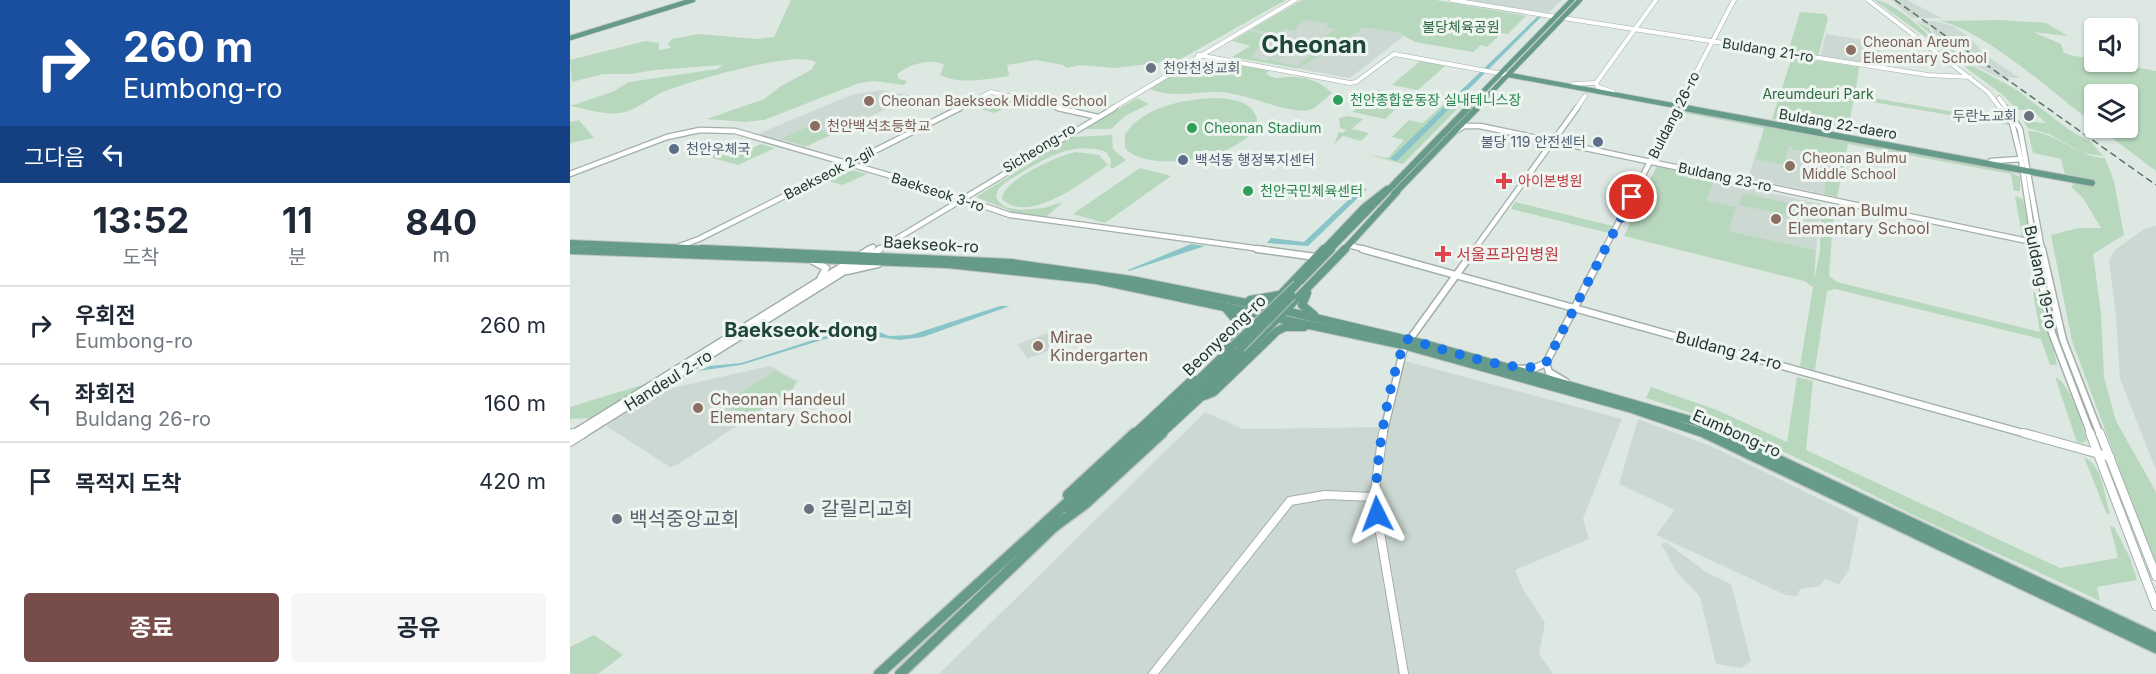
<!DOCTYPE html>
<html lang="ko">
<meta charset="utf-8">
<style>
body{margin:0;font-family:Inter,"Noto Sans KR",sans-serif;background:#f6f6f7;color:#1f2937;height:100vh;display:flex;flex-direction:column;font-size:22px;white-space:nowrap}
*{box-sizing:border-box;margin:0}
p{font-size:20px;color:#747a83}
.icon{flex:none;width:33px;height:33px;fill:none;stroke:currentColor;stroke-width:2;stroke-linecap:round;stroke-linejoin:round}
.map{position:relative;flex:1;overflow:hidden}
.side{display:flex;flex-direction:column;background:#fff;width:570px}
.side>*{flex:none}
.banner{background:#1a4fa0;color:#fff;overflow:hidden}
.buttons{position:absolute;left:1514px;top:18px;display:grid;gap:12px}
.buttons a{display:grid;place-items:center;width:54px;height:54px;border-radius:6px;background:#fff;box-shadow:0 2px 4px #0004;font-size:30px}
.pin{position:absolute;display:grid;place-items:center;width:51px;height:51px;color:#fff;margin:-26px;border:3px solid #fff;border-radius:50%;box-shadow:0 2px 6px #0007}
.me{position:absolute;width:66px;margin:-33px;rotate:357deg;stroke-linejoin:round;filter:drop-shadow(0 0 4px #0008)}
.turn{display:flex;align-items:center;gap:21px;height:126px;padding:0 24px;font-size:27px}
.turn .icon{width:78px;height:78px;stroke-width:2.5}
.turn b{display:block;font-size:42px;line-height:51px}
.then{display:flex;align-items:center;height:57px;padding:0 24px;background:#0003;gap:12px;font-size:22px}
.eta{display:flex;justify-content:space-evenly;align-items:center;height:102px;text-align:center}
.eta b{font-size:36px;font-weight:700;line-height:42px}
.primary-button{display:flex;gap:12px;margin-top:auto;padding:12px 24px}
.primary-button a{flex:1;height:69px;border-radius:6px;background:#784c49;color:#fff;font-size:24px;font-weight:700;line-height:69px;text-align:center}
.primary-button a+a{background:#f6f6f7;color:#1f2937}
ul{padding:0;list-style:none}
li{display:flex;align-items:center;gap:18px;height:78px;padding:0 24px;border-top:2px solid #e0e1e3}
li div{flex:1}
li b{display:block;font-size:22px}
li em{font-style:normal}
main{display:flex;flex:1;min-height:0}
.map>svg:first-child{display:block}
</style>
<main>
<section class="side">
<div class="banner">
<div class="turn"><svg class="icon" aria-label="right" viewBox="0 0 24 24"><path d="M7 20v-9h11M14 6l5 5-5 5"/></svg><div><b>260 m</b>Eumbong-ro</div></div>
<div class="then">그다음<svg class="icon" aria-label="left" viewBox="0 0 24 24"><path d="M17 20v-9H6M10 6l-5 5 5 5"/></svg></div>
</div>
<div class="eta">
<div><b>13:52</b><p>도착</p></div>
<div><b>11</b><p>분</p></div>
<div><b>840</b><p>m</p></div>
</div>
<ul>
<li><svg class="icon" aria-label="right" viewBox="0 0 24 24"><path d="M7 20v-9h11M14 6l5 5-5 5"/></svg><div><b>우회전</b><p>Eumbong-ro</p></div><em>260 m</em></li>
<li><svg class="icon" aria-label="left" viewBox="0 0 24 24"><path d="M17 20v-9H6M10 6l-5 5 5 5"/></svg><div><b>좌회전</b><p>Buldang 26-ro</p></div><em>160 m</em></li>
<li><svg class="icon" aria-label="arrive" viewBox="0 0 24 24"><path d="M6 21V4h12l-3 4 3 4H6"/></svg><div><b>목적지 도착</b></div><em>420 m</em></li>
</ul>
<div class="primary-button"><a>종료</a><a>공유</a></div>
</section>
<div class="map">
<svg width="1586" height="674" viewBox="0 0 1586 674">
<rect width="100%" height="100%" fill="#dee8e3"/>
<g fill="#ccd8d2">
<polygon points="898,0 992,0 978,13"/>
<polygon points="1321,0 1337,0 1372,18 1342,18"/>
<polygon points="713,11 829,33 834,36 780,78 662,57 681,45 662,41"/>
<polygon points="1347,21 1364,21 1383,26 1401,39 1415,55 1450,78 1428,77 1407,67 1390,50 1364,34 1362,28"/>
<polygon points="1256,34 1300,41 1310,51 1309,65 1250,57"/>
<polygon points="311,90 344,96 236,147 188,134 281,95"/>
<polygon points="1190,140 1261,154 1254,194 1178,178"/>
<polygon points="1144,181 1251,204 1246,250 1159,231 1136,201"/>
<polygon points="1586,226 1586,470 1550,379 1546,317 1539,260 1545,250 1574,229"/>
<polygon points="478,333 488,347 457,359 448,344"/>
<polygon points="835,361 1052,419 1013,519 1019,539 945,570 954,591 975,623 969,654 983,674 369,674 635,412 673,429 820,427"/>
<polygon points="200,366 228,381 222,390 107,465 100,467 36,426 89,391"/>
<polygon points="1068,419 1143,447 1289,518 1279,570 1269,585 1255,579 1250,586 1230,589 1227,596 1216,595 1086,535 1105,510 1049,484"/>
<polygon points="1096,542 1136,572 1161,584 1181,661 1171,668 1146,664 1130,597 1106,571 1091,544"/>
</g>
<g fill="#b8d8be">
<path d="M221,0H716L609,60L604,61L606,58L588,63L544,68L510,65L497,68L493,65L466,60L437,65L439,76C418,79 389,85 370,75L374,65C360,57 339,65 327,74L329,79L337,81L334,85L304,81L289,83L194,120L175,122L137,119L194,99L211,86L241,70L246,62C223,50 123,81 95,91C79,98 68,110 50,113C35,115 15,109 0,106L42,92L59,82L147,69L153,65L85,70L61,74H33L2,82L0,60L76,41L89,43V50L101,48L98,44L102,39L129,34L186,39L204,37Z"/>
<polygon points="732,0 866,0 956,16 938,34 932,33 917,47 911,45 903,52 845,42 829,33 799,28 793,28 774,41 757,38 754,37 766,29 755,27 759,24 737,20 728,25 725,31 715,29 708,34 682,29"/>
<path d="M1304,0C1322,0 1356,31 1367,45Z"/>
<polygon points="1230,12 1255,14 1258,18 1248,57 1218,52"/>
<path d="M1431,20L1476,23L1498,36L1463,32L1491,44L1494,53L1500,55L1586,71V171L1529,128H1557V94H1524V124C1485,94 1415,31 1370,21Z"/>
<polygon points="1345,21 1359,28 1363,34 1401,65 1447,90 1498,129 1522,143 1533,156 1513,153 1479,134 1458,128 1453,121 1476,123 1462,110 1447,110 1433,95 1371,49 1364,37"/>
<path d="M679,31L704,37L684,51L686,52L680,57L697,61C706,54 713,49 724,49L708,60L705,59L719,50L700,60L727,66L743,53L751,55L728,68L662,57L681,46L662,41Z"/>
<polygon points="1222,57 1289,67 1285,95 1439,121 1440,125 1284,99 1277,133 1202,119"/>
<polygon points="850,61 875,66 848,90 822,85"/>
<path d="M649,62L700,70L696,74C706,81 714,76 724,77C739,77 752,83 762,93L743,109L735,111C705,110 678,93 647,92C622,92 603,98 580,89L622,63L649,67Z"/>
<polygon points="808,90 840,96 815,119 782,112"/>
<polygon points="420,96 446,102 425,113 400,106"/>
<polygon points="567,98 579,104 555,116 541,129 513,129"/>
<path d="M642,98C659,98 682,100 687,119C685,157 577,176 555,148V134C574,107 610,100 642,98Z"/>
<polygon points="876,102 892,104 833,164 796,154 818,158 834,140 822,137 839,120 853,123"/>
<polygon points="1120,111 1440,172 1450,177 1450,191 1444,191 1441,174 1278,144 1267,197 1254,194 1261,154 1222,150 1223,147 1219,146 1214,165 1186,159 1194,128 1115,113"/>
<polygon points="779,116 793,119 782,129 799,133 791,141 773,136 764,144 769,132 773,133 776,130 770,128 769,118"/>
<polygon points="9,120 24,138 0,143 0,122"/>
<polygon points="237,127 262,134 236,146 211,139"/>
<path d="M1458,131C1487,132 1506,157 1535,158L1544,181L1554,235L1523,254L1531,313L1534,377L1546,421L1586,492V567L1502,341L1481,235L1508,228H1531L1513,198L1501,187L1505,183L1526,186V181L1495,174L1491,159L1463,153Z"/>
<path d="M542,135L543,149L556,160L544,168H540L541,160L536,152C504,141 478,157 451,173C443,178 434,182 428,190L426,196L429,202L435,207L450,210L473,208L493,202L476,217L446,213L406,197L502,137Z"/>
<polygon points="191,144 205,148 168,165 139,157 148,153 161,157"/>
<path d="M506,152L529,155L538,165C515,180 459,226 432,199C431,181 489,155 506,152Z"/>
<polygon points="1087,165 1145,179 1136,201 1166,207 1159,231 1246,250 1244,280 1250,252 1251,204 1264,207 1259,276 1267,282 1470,332 1463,292 1466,293 1475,309 1487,365 1480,365 1471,339 1265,289 1257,291 1245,370 1230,366 1243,287 1234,281 1054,236"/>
<polygon points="570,168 601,176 535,223 503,214"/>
<polygon points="278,169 297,174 273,185 254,180"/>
<polygon points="1173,193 1221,204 1218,215 1169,205"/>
<polygon points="1445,196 1453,199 1461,236 1452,236"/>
<polygon points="945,202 1043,226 1039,233 941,209"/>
<polygon points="205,371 226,382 222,390 179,417 153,404"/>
<path d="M1227,377L1243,381L1236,450L1490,568L1548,558L1540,526L1544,527L1560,558L1567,580L1527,587L1530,601C1468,571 1405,544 1343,515C1256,472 1168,426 1076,398L1081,387L1147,410L1217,442Z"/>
<path d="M1485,377C1499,381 1512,425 1517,440L1513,443L1507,442Z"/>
<polygon points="75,384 22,418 0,419 0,407"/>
<path d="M1514,457C1534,467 1533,494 1540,513L1537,515Z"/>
<polygon points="24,635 53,655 28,674 0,674 0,647"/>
</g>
<g fill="#89c4c9">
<polygon points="967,17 971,17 827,161 820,159"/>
<polygon points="791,188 797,189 738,246 697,243 701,238 734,242"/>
<polygon points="621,244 635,246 559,271 558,270"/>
<polygon points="430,306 440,306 353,337 329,340 288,334 255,339 171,365 128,371 140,366 171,363 256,336 307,331 319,336 341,335"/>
</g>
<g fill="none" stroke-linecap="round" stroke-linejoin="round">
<defs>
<g id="minor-far3">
<polyline points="882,0 986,17"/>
<polyline points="1298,0 1418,92 1431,109"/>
<polyline points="993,18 1358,75 1400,77"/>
<polyline points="628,55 780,83 786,82 824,54 939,75"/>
<polyline points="1026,83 1086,0"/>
<polyline points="1026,83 1028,87 1043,92"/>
<polyline points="1003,84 1026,83"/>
<polyline points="1429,98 1437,109"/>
<polyline points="387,109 421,92 494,109"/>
<polyline points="541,109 725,0"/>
<polyline points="1006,109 1015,96"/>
<polyline points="1107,109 1164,0"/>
</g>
<g id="minor-far2">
<polyline points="488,108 528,117"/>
<polyline points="1430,108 1442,123 1451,159 1465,250"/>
<polyline points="1436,108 1450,129 1472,250"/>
<polyline points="884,132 894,126 910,126 1467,243"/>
<polyline points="1421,161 1451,159"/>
<polyline points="0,174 97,137 130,130 165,131 346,183 440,215 698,250"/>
<polyline points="778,245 798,250"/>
<polyline points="107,247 129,239 390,108"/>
<polyline points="297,250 303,247"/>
<polyline points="308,250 544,108"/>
<polyline points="904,250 1007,108"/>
<polyline points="1034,250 1108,108"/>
</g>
<g id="minor-far1">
<polyline points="687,249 746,257"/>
<polyline points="792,249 1460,435"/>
<polyline points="1465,249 1482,333 1521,435"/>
<polyline points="1472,249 1493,340 1530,435"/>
<polyline points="243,261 256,268 251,277"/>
<polyline points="277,271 308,264"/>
<polyline points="843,335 905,249"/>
<polyline points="976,363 979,372 996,382"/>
<polyline points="947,369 965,368 976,363 1035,249"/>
<polyline points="1,435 300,249"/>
<polyline points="12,435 310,249"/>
<polyline points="813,435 835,343"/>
</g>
<g id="minor">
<polyline points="813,433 804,497 834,674"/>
<polyline points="1454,433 1540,457"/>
<polyline points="1520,433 1586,606"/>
<polyline points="1530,433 1586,576"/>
<polyline points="0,435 3,433"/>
<polyline points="0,442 14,433"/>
<polyline points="583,674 720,501 755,495 804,497"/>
</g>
<g id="major-far3">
<polyline points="0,38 123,0"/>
<polyline points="939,75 1123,109"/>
<polyline points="896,109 1002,0"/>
<polyline points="905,109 1010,0"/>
</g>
<g id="major-far2">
<polyline points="1115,108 1522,183"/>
<polyline points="824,194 907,108"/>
<polyline points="0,243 165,250"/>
<polyline points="0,250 13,250"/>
<polyline points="753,250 794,207 817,189"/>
<polyline points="760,250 898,108"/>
<polyline points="774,250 827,192"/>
</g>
<g id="major-far1">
<polyline points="132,249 441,263 561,280 716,311 855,344 1127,422 1154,435"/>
<polyline points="0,250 378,264 527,280 833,345 1062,409 1138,435"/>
<polyline points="730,281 761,249"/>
<polyline points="737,293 732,305 744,315"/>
<polyline points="680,300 709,295"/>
<polyline points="654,306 669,324 661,339"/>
<polyline points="695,311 754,249"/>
<polyline points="656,348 675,329"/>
<polyline points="634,396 644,392 707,331 715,327 734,327"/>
<polyline points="563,435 623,379"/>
<polyline points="572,435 663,346"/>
<polyline points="580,435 671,348"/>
<polyline points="590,435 630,398 775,249"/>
</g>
<g id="major">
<polyline points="1135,433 1586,648"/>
<polyline points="1151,433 1586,638"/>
<polyline points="498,495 565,433"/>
<polyline points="500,511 582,433"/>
<polyline points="485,526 515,504 592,433"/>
<polyline points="309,674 574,433"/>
<polyline points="330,674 487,524"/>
</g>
</defs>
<use href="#minor-far3" stroke="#a2afa9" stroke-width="5"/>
<use href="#minor-far2" stroke="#a2afa9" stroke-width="7"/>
<use href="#minor-far1" stroke="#a2afa9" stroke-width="9"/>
<use href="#minor" stroke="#a2afa9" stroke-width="10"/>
<use href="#major-far3" stroke="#bcc3c1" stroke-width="6"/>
<use href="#major-far2" stroke="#bcc3c1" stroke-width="8"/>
<use href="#major-far1" stroke="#bcc3c1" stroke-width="10"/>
<use href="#major" stroke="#bcc3c1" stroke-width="13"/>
<use href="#minor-far3" stroke="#fff" stroke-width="4"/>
<use href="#minor-far2" stroke="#fff" stroke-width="4.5"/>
<use href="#minor-far1" stroke="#fff" stroke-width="6"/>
<use href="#minor" stroke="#fff" stroke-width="8"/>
<use href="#major-far3" stroke="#669a89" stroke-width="4.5"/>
<use href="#major-far2" stroke="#669a89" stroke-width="6"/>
<use href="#major-far1" stroke="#669a89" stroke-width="8"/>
<use href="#major" stroke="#669a89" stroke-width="10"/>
<polyline stroke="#5b726a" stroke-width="1.5" stroke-dasharray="7 4" stroke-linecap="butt" points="1325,0 1586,185"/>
<defs>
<g id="major-bridge">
<polyline points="663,346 727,284"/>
<polyline points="671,348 722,296"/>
</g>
</defs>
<use href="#major-bridge" stroke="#bcc3c1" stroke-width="10" stroke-linecap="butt"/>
<use href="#major-bridge" stroke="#669a89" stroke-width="8"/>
</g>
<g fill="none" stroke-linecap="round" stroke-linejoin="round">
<path stroke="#1a73e8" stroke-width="10" stroke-dasharray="0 18" d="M807,514C801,481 820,369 837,339C864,346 956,379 976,363L1062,197"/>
</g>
<g fill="#8d6e63" stroke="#eef5f1" stroke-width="2">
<circle cx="1281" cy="50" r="6"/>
<circle cx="299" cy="101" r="6"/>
<circle cx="245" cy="126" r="6"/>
<circle cx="1220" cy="166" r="6"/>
<circle cx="1206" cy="219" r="6"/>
<circle cx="468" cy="346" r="6"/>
<circle cx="128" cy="408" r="6"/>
</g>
<g fill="#6b7280" stroke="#eef5f1" stroke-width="2">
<circle cx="581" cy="68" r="6"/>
<circle cx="1459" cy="116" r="6"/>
<circle cx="239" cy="509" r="6"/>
<circle cx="47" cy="519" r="6"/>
</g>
<g fill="#2e9e5b" stroke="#eef5f1" stroke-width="2">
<circle cx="768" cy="100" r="6"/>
<circle cx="622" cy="128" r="6"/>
<circle cx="678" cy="191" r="6"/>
</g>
<g fill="#5c6f8a" stroke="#eef5f1" stroke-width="2">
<circle cx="1028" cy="142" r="6"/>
<circle cx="104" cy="149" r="6"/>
<circle cx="613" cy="160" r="6"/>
</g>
<g fill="#e0444e" stroke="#eef5f1" stroke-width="2">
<path d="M931 172h6v6h6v6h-6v6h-6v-6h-6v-6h6z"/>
<path d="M870 245h6v6h6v6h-6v6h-6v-6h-6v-6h6z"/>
</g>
<g text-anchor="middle" stroke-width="6" stroke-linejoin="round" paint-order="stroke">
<g font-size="14" fill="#2f6941" stroke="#eef5f1">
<text x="891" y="32">불당체육공원</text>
<text x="1248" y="99">Areumdeuri Park</text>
</g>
<g font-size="14" fill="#785e54" stroke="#eef5f1" text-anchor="start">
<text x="1293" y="47">Cheonan Areum<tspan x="1293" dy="16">Elementary School</tspan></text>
<text x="311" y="106">Cheonan Baekseok Middle School</text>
<text x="257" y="131">천안백석초등학교</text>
<text x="1232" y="163">Cheonan Bulmu<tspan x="1232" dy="16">Middle School</tspan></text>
</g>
<g font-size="14" fill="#21362f" stroke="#eef5f1">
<text transform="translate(1198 50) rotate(9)" y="5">Buldang 21-ro</text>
<text transform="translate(1104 115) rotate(-63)" y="5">Buldang 26-ro</text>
<text transform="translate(1268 124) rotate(10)" y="5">Buldang 22-daero</text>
<text transform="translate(469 148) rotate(-31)" y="5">Sicheong-ro</text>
<text transform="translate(259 173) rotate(-27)" y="5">Baekseok 2-gil</text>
<text transform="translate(1155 177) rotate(12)" y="5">Buldang 23-ro</text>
<text transform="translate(368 192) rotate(18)" y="5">Baekseok 3-ro</text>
</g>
<g font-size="14" fill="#5b616d" stroke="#eef5f1" text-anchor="start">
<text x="593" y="73">천안천성교회</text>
<text x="1447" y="121" text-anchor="end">두란노교회</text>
</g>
<g font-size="14" fill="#27864d" stroke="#eef5f1" text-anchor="start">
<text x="780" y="105">천안종합운동장 실내테니스장</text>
<text x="634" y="133">Cheonan Stadium</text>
<text x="690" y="196">천안국민체육센터</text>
</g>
<g font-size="14" fill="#4e5e75" stroke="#eef5f1" text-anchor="start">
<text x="1016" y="147" text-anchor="end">불당 119 안전센터</text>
<text x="116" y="154">천안우체국</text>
<text x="625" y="165">백석동 행정복지센터</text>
</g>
<g font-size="14" fill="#be3a42" stroke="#eef5f1" text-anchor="start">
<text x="948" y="186">아이본병원</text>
</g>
<g font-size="16" fill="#785e54" stroke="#eef5f1" text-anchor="start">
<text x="1218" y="216">Cheonan Bulmu<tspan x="1218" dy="18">Elementary School</tspan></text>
<text x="480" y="343">Mirae<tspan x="480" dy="18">Kindergarten</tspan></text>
<text x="140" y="405">Cheonan Handeul<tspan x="140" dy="18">Elementary School</tspan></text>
</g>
<g font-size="16" fill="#21362f" stroke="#eef5f1">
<text transform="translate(361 244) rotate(3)" y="6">Baekseok-ro</text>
<text transform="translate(1471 277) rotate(78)" y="6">Buldang 19-ro</text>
<text transform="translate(654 335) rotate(-44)" y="6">Beonyeong-ro</text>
<text transform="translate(1159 350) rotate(15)" y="6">Buldang 24-ro</text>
<text transform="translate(98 380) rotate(-32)" y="6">Handeul 2-ro</text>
<text transform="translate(1167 433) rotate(24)" y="6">Eumbong-ro</text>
</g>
<g font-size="16" fill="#be3a42" stroke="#eef5f1" text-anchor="start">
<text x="886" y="260">서울프라임병원</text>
</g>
<g font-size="20" font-weight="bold" fill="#1f463a" stroke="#eef5f1">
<text x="231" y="337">Baekseok-dong</text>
</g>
<g font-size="20" fill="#5b616d" stroke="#eef5f1" text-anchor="start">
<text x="251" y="516">갈릴리교회</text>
<text x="59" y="526">백석중앙교회</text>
</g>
<g font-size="24" font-weight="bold" fill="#1f463a" stroke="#eef5f1">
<text x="744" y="53">Cheonan</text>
</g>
</g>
</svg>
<div class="buttons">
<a><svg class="icon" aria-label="sound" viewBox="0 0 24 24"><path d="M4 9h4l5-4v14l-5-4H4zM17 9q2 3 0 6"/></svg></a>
<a><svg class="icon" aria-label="layers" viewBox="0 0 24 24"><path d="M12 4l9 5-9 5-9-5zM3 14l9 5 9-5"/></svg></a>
</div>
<div class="pin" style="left:1062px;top:197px;background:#d93025"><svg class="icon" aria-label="arrive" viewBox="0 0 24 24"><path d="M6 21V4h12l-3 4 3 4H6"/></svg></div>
<svg class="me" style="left:807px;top:514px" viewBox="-20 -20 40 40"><path d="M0-17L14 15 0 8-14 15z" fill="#1a73e8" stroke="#fff" stroke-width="4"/></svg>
</div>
</main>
